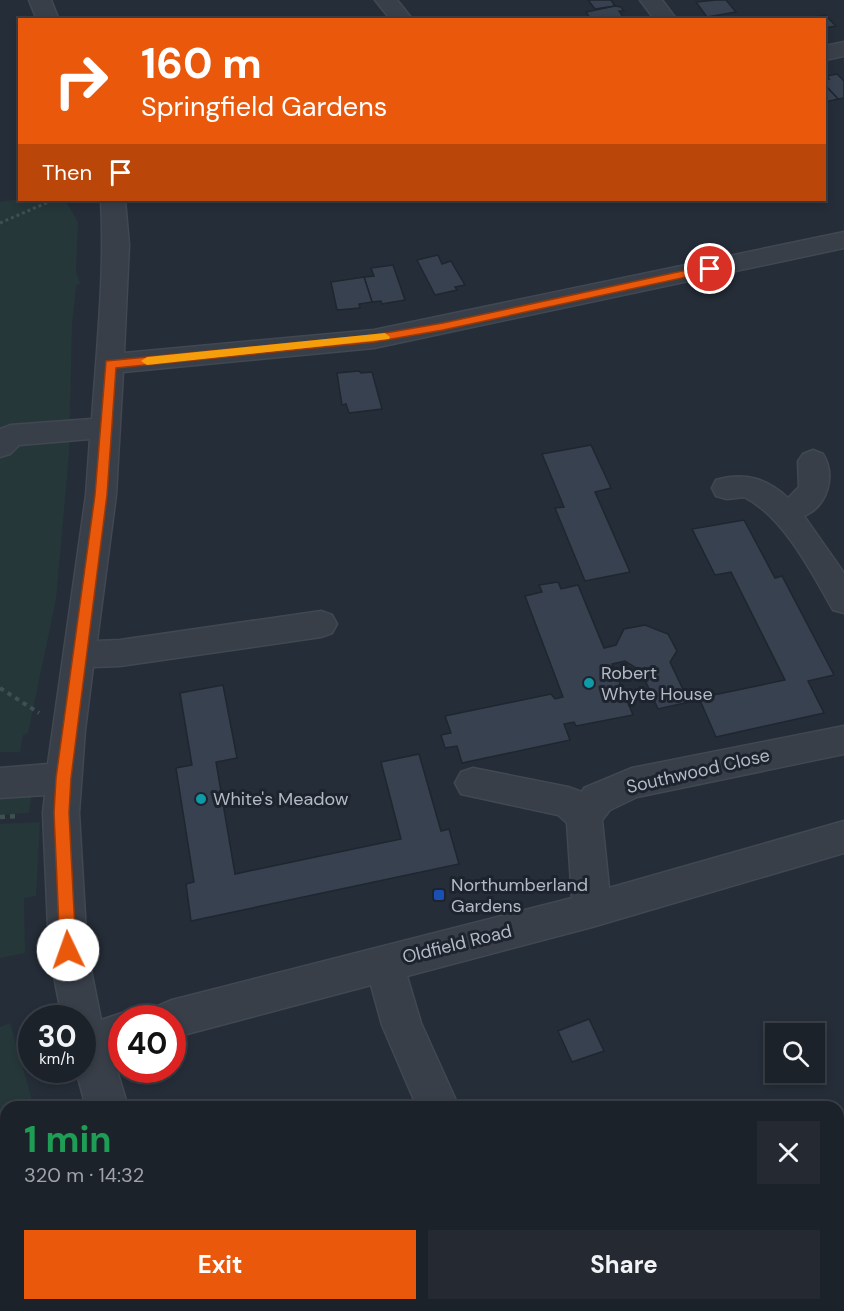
<!DOCTYPE html>
<meta charset="utf-8">
<style>
body{margin:0;font-family:"DM Sans",sans-serif;background:#252a32;color:#f1f3f6;height:100vh;display:flex;flex-direction:column;font-size:22px;white-space:nowrap}
*{box-sizing:border-box;margin:0}
p{font-size:20px;color:#a0a4a8}
.icon{flex:none;width:33px;height:33px;fill:none;stroke:currentColor;stroke-width:2;stroke-linecap:round;stroke-linejoin:round}
.map{position:relative;flex:1;overflow:hidden}
.drawer{position:absolute;left:0px;top:1101px;width:844px;height:210px;display:flex;flex-direction:column;background:#1c222a;border-radius:18px 18px 0 0;box-shadow:0 3px 9px #0003,0 0 0 2px #3a3f47}
.drawer>*{flex:none}
.top-card{position:absolute;left:18px;top:18px;width:808px;height:183px;border-radius:0px;box-shadow:0 3px 9px #0003,0 0 0 2px #3a3f47;background:#ea580c;color:#fff;overflow:hidden}
.controls{position:absolute;left:765px;top:1023px;display:grid;gap:12px}
.controls a{display:grid;place-items:center;width:60px;height:60px;border-radius:0px;background:#1c222a;box-shadow:0 3px 9px #0003,0 0 0 2px #3a3f47;font-size:30px}
.speed{position:absolute;left:18px;top:1005px;display:flex;gap:12px;font-size:30px;font-weight:700;text-align:center}
.speed>*{display:grid;place-content:center;width:78px;height:78px;border-radius:50%;background:#1c222a;box-shadow:0 3px 9px #0003,0 0 0 2px #3a3f47;line-height:1}
.speed small{font-size:15px;font-weight:400}
.speed .limit{border:9px solid #d22;background:#fff;color:#111}
.pin{position:absolute;display:grid;place-items:center;width:51px;height:51px;color:#fff;margin:-26px;border:3px solid #fff;border-radius:50%;box-shadow:0 2px 6px #0007}
.me{position:absolute;width:66px;margin:-33px;rotate:357deg;stroke-linejoin:round;filter:drop-shadow(0 0 4px #0008)}
.turn{display:flex;align-items:center;gap:21px;height:126px;padding:0 24px;font-size:27px}
.turn .icon{width:78px;height:78px;stroke-width:2.5}
.turn b{display:block;font-size:42px;line-height:51px}
.then{display:flex;align-items:center;height:57px;padding:0 24px;background:#0003;gap:12px;font-size:22px}
.round{display:grid;place-items:center;flex:none;width:63px;height:63px;border-radius:0px;background:#252a32}
.overview{display:flex;align-items:center;justify-content:space-between;height:102px;padding:0 24px}
h1{font-size:36px;font-weight:700;line-height:45px;color:#1e9e55}
.action{display:flex;gap:12px;margin-top:auto;padding:12px 24px}
.action a{flex:1;height:69px;border-radius:0px;background:#ea580c;color:#fff;font-size:24px;font-weight:700;line-height:69px;text-align:center}
.action a+a{background:#252a32;color:#f1f3f6}
.map>svg:first-child{display:block}
</style>
<div class="map">
<svg width="844" height="1311" viewBox="0 0 844 1311">
<rect width="100%" height="100%" fill="#252d38"/>
<g fill="#263739">
<polygon points="19,199 65,200 78,222 76,272 80,283 76,286 72,326 69,454 56,599 28,733 23,735 20,752 0,752 0,202"/>
<polygon points="0,794 32,794 29,813 0,815"/>
<polygon points="40,822 36,896 24,898 25,953 0,958 0,824"/>
<polygon points="10,1023 34,1107 6,1107 6,1305 91,1305 93,1311 0,1311 0,1027"/>
</g>
<g fill="#37414f" stroke="#1f2630" stroke-width="1.5">
<polygon points="588,0 611,0 615,6 595,9"/>
<polygon points="716,0 726,0 736,12 707,17 696,2"/>
<polygon points="615,6 621,7 624,11 619,11 625,20 591,20 586,12"/>
<polygon points="825,15 836,26 825,28 825,20 805,19"/>
<polygon points="837,74 844,81 844,98 838,99 825,85 825,79 829,79 827,76"/>
<polygon points="825,85 838,99 825,102"/>
<polygon points="438,255 442,264 451,261 465,285 455,287 457,290 435,295 417,260"/>
<polygon points="393,265 405,300 382,304 381,301 372,302 364,277 374,276 371,268"/>
<polygon points="364,277 372,302 359,304 360,308 337,310 331,282"/>
<polygon points="359,371 361,373 372,372 382,409 349,413 346,404 342,405 337,373"/>
<polygon points="591,445 611,488 595,492 630,572 585,581 555,508 564,507 542,454"/>
<polygon points="744,520 775,578 782,576 834,675 808,681 824,713 716,737 699,698 785,680 731,572 715,575 692,529"/>
<polygon points="558,582 561,589 578,585 604,648 616,645 624,629 645,625 668,634 677,651 670,662 689,702 658,709 641,671 625,661 612,664 633,715 576,726 574,722 564,724 570,740 462,763 457,746 445,748 441,735 451,733 445,716 551,694 555,699 563,697 525,596 542,592 539,585"/>
<polygon points="223,685 237,758 216,762 235,874 401,839 381,762 419,754 441,831 449,829 459,864 191,921 186,884 194,882 176,768 192,765 180,693"/>
<polygon points="589,1019 604,1051 572,1062 558,1031"/>
</g>
<g fill="none" stroke-linecap="round" stroke-linejoin="round">
<defs>
<g id="minor">
<polygon points="29,0 51,0 59,20 37,20"/>
<polygon points="375,0 397,0 413,20 391,20"/>
<polygon points="640,0 662,0 677,20 655,20"/>
<polygon points="844,42 844,56 825,60 825,46"/>
<path d="M101,200H125L129,245L124,353L374,330L844,232V248L374,348L123,372L116,495L97,641L120,640L321,611L332,615L337,624L332,633L321,637L120,666L93,667L85,730L79,813L87,950L101,1020L122,1013L136,1018H122V1051L112,1054L128,1107H86L76,1070H82V1018H62L49,950L43,813L45,795L0,798V768L48,764L86,495L90,439L19,445L10,454L0,457V429L11,425L92,419C97,346 105,273 101,200Z"/>
<path d="M813,450L823,454C836,475 828,506 804,516L844,573V613L833,610C812,573 783,516 744,497L727,499L716,496L712,488L716,480C745,472 766,478 788,498L799,487L798,461L803,454Z"/>
<polygon points="844,726 844,754 637,797 610,810 602,820 609,888 844,821 844,853 592,927 407,976 421,1023 459,1107 417,1107 382,1025 371,985 172,1038 172,1018 152,1018 158,1006 172,1000 572,898 567,823 558,815 461,794 455,783 461,772 473,768 568,787 582,792 584,788 632,768"/>
<polygon points="141,1305 185,1305 186,1311 142,1311"/>
<rect x="529" y="1305" width="44" height="6"/>
</g>
</defs>
<use href="#minor" stroke="#414852" stroke-width="3"/>
<polyline stroke="#3f5052" stroke-width="3" stroke-dasharray="3 3" stroke-linecap="butt" points="0,223 53,200"/>
<polyline stroke="#3f5052" stroke-width="4" stroke-dasharray="4.5 4.5" stroke-linecap="butt" points="0,688 39,713"/>
<polyline stroke="#3f5052" stroke-width="4.5" stroke-dasharray="5 5" stroke-linecap="butt" points="0,817 19,816"/>
<use href="#minor" fill="#383f49" fill-rule="evenodd"/>
</g>
<polygon fill="#ea580c" stroke="#983908" stroke-width="1.5" points="710,265 714,266 714,271 443,330 374,342 116,368 107,495 71,778 69,813 76,950 74,955 68,957 63,955 60,950 54,813 56,778 95,495 106,361 374,335 443,323"/>
<polygon fill="#f59e0b" points="385,333 390,337 389,339 147,365 141,361 147,357"/>
<g fill="#0f9aa8" stroke="#1d242e" stroke-width="2">
<circle cx="589" cy="683" r="6"/>
<circle cx="201" cy="799" r="6"/>
</g>
<rect fill="#1a4fb4" stroke="#1d242e" stroke-width="2" x="433" y="889" width="12" height="12" rx="3"/>
<g text-anchor="middle" stroke-width="6" stroke-linejoin="round" paint-order="stroke">
<g font-size="18" fill="#b3bac5" stroke="#1d242e" text-anchor="start">
<text x="601" y="679">Robert<tspan x="601" dy="21">Whyte House</tspan></text>
<text x="213" y="805">White's Meadow</text>
<text x="451" y="891">Northumberland<tspan x="451" dy="21">Gardens</tspan></text>
</g>
<g font-size="18" fill="#b3bac5" stroke="#1d242e">
<text transform="translate(698 771) rotate(-13)" y="6">Southwood Close</text>
<text transform="translate(457 944) rotate(-14)" y="6">Oldfield Road</text>
</g>
</g>
</svg>
<div class="controls">
<a><svg class="icon" aria-label="search" viewBox="0 0 24 24"><circle cx="10" cy="10" r="6"/><path d="M15 15l6 6"/></svg></a>
</div>
<div class="speed"><div>30<small>km/h</small></div><div class="limit">40</div></div>
<div class="pin" style="left:710px;top:269px;background:#d93025"><svg class="icon" aria-label="arrive" viewBox="0 0 24 24"><path d="M6 21V4h12l-3 4 3 4H6"/></svg></div>
<svg class="me" style="left:68px;top:950px" viewBox="-20 -20 40 40"><circle r="19" fill="#fff"/><path d="M0-13L10 11 0 6-10 11z" fill="#ea580c"/></svg>
<div class="top-card">
<div class="turn"><svg class="icon" aria-label="right" viewBox="0 0 24 24"><path d="M7 20v-9h11M14 6l5 5-5 5"/></svg><div><b>160 m</b>Springfield Gardens</div></div>
<div class="then">Then<svg class="icon" aria-label="arrive" viewBox="0 0 24 24"><path d="M6 21V4h12l-3 4 3 4H6"/></svg></div>
</div>
<section class="drawer">
<div class="overview"><div><h1>1 min</h1><p>320 m · 14:32</p></div><a class="round"><svg class="icon" aria-label="close" viewBox="0 0 24 24"><path d="M6 6l12 12M18 6L6 18"/></svg></a></div>
<div class="action"><a>Exit</a><a>Share</a></div>
</section>
</div>
